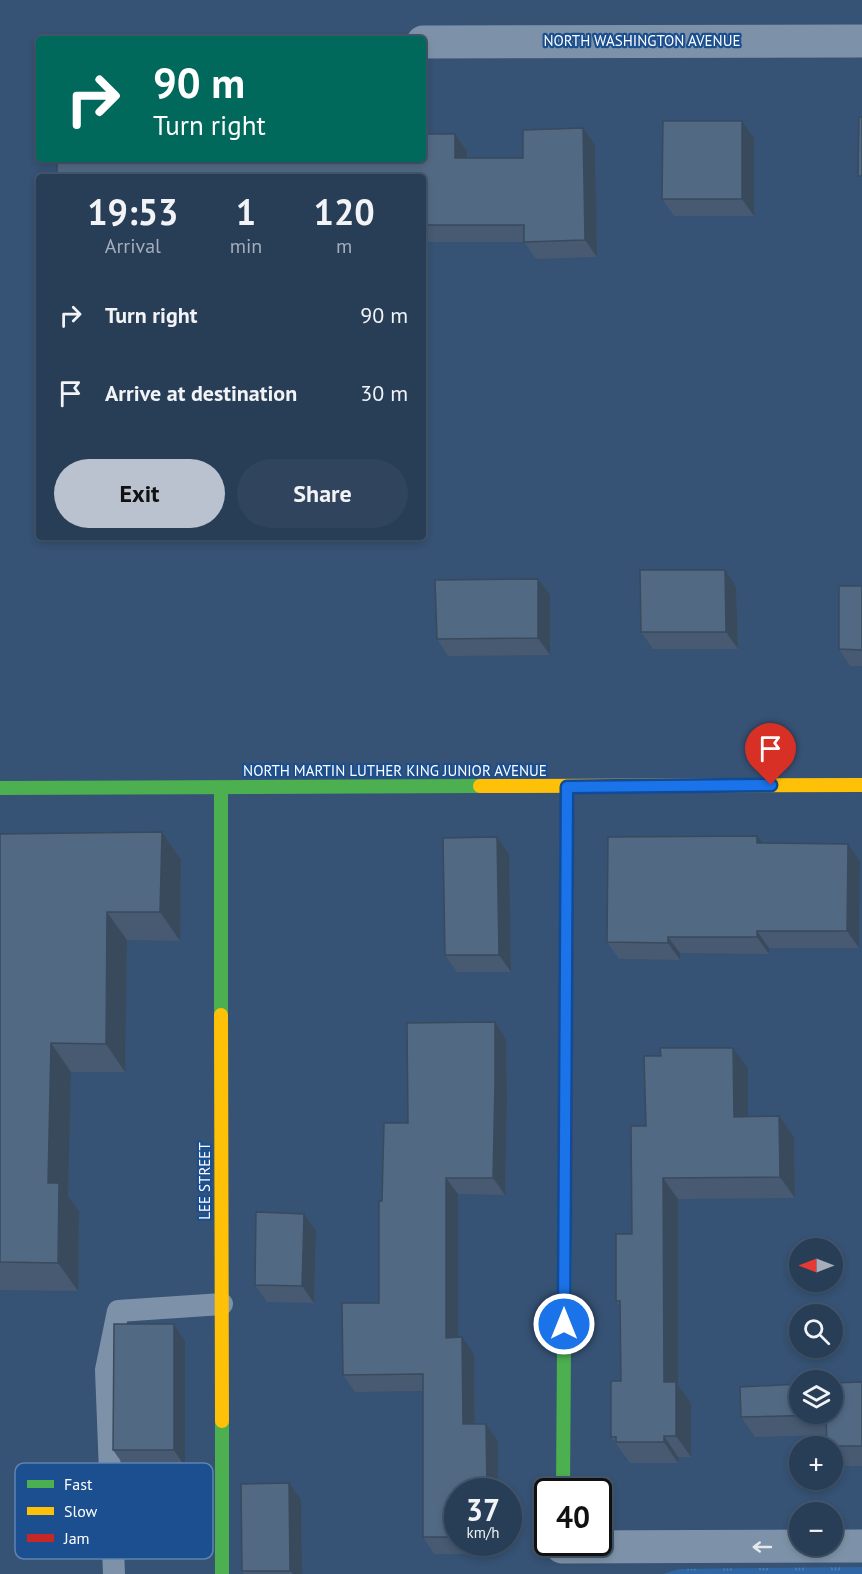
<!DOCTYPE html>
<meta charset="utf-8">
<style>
body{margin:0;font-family:"PT Sans",sans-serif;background:#30455d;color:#f1f3f6;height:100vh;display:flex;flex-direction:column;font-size:22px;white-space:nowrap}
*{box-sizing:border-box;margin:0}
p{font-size:20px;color:#a5aeba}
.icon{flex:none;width:33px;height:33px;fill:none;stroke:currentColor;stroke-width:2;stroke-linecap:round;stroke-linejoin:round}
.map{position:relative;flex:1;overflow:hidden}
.sheet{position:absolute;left:36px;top:174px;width:390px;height:366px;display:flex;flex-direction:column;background:#283e57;border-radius:6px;box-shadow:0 3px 9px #0003,0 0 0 2px #44576d}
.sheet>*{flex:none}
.banner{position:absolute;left:36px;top:36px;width:390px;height:126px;border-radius:6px;box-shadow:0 3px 9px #0003,0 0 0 2px #44576d;background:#00695c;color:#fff;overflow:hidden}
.needle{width:39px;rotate:270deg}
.buttons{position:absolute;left:789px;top:1238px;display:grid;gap:12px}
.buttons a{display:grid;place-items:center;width:54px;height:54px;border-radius:50%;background:#283e57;box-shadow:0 3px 9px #0003,0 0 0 2px #44576d;font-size:30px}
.speed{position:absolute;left:444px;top:1478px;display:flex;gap:12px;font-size:30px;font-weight:700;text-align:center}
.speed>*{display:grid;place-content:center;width:78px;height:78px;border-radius:50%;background:#283e57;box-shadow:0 3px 9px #0003,0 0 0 2px #44576d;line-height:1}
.speed small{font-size:15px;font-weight:400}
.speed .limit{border:3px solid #111;border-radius:9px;background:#fff;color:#111}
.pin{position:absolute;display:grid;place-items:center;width:51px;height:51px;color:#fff;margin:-62px -26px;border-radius:50% 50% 50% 0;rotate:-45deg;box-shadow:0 0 6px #0007}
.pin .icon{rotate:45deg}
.me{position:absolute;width:66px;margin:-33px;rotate:0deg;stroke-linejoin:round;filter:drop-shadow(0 0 4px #0008)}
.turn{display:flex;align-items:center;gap:21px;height:126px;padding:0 18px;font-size:27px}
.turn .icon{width:78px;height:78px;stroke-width:2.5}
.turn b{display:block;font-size:42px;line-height:51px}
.eta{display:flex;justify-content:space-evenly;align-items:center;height:102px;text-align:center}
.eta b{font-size:36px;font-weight:600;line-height:42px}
.cta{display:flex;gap:12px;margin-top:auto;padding:12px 18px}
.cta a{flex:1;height:69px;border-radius:36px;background:#b9c2ce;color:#111;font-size:24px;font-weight:600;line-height:69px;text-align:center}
.cta a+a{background:#30455d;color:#f1f3f6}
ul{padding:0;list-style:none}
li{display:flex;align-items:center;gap:18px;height:78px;padding:0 18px}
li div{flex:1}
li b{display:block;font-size:22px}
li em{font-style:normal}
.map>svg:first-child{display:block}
</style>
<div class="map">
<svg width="862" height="1574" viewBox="0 0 862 1574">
<defs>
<pattern id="park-tufts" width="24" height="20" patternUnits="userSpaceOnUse" patternTransform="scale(1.5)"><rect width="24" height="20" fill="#2f66a5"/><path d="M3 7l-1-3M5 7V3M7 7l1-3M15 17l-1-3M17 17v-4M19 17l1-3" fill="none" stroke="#4e7db2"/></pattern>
</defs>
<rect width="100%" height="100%" fill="#365274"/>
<polygon fill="url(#park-tufts)" points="862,1567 862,1574 663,1574 679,1569"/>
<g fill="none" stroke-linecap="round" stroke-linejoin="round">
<polyline stroke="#7d92a8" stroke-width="22" points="114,1574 106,1370 118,1311 222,1304"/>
<g stroke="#7d92a8" stroke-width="33">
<polyline points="423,42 862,41"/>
<polyline points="562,1547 862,1546"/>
</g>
<g stroke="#4caf50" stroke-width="14">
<polyline points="0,788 480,786"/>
<polyline points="221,788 221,1015"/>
<polyline points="222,1421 222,1574"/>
<polyline points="563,1491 565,1201"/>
</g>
<g stroke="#ffc107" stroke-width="14">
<polyline points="480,786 862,785"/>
<polyline points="221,1015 222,1421"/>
</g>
<polyline stroke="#c62828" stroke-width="14" points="565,1201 567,787"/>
</g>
<g fill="#475a72">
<polygon points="742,121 754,138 754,216 674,216 662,199"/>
<polygon points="455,134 467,151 467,158 523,158 595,145 597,257 536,259 524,242 423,242 423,177 316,163 410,163"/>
<polygon points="862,586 862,666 850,666 839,649"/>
<polygon points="736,587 738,649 653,649 641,632"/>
<polygon points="550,595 550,655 448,656 437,639"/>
<polygon points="162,832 181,860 180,941 127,940 125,1072 71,1072 68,1196 79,1211 78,1291 0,1290 0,834"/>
<polygon points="497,837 509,854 511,972 457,972 445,955"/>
<polygon points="762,843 848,844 860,861 859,948 769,948 769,954 680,953 680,960 619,959 607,942"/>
<polygon points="495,1022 506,1039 507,1098 505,1195 458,1194 458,1337 474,1354 475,1424 486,1424 498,1441 498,1491 458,1491 458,1542 499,1542 499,1554 434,1554 423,1537 423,1391 355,1392 343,1375 379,1303 382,1201"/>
<polygon points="733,1048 748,1068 748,1116 794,1137 795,1198 678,1199 678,1385 691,1403 691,1457 678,1457 678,1463 630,1463 611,1437 621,1381 620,1306 616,1301 632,1234 646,1126"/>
<polygon points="316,1231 314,1303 267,1302 255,1285"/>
<polygon points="174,1324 185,1341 185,1467 125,1467 113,1450"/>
<polygon points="862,1382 862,1466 841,1466 832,1454 832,1446 827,1435 755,1437 741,1417"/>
<polygon points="301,1500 302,1574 244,1574 242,1571"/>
</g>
<g fill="#394a5c">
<polygon points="742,121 754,138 754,216 742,199"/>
<polygon points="583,128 595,145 597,257 585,240"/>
<polygon points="455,134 467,151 467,175 455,158"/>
<polygon points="725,570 736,587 738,649 726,632"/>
<polygon points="538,579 550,595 550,655 538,638"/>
<polygon points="162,832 181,860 180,941 160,912"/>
<polygon points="757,836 769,852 757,843"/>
<polygon points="497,837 509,854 511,972 499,955"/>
<polygon points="848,844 860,861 859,948 847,931"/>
<polygon points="107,912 127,940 125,1072 106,1044"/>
<polygon points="757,931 769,948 769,954 757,937"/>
<polygon points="668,937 680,953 680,960 668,943"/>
<polygon points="495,1022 506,1039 507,1098 505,1195 493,1178"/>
<polygon points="51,1043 71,1072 68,1196 79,1211 78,1291 58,1263 48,1183"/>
<polygon points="733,1048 748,1068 748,1137 734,1117"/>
<polygon points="779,1116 794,1137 795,1198 780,1177"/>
<polygon points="446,1178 458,1194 458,1354 446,1338"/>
<polygon points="663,1178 678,1199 678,1385 691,1403 691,1457 676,1436 664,1382"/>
<polygon points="304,1214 316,1231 314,1303 302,1286"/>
<polygon points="174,1324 185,1341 185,1467 174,1450"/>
<polygon points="462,1337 474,1354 475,1441 463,1424"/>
<polygon points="486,1424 498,1441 498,1491 487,1491"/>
<polygon points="664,1436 678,1457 678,1463 664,1442"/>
<polygon points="289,1483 301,1500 302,1574 293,1574 290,1571"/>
<polygon points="490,1542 499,1542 499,1554"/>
</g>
<g fill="#526984" stroke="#394a5c" stroke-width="1.5">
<polygon points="859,117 862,117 862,176 858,176"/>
<polygon points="663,121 742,121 742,199 662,199"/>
<polygon points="583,128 585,240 524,242 524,225 423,225 423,177 57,177 57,159 219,159 316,163 410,163 410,159 423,159 423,134 455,134 455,158 523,158 523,130"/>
<polygon points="640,570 725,570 726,632 641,632"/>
<polygon points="538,579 538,638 437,639 435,580"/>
<polygon points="839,586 862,586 862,650 839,649"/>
<polygon points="162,832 160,912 107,912 106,1044 51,1043 48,1183 59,1183 58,1263 0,1262 0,834"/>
<polygon points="757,836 757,843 848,844 847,931 757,931 757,937 668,937 668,943 607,942 608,837"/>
<polygon points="497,837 499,955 445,955 443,838"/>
<polygon points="495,1022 495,1082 493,1178 446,1178 446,1338 462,1337 463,1424 486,1424 487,1491 458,1491 458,1537 423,1537 423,1374 343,1375 342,1303 379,1303 379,1201 382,1201 384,1123 408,1123 407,1023"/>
<polygon points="660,1048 733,1048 734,1117 779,1116 780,1177 663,1178 664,1382 676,1382 676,1436 664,1436 664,1442 616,1442 616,1437 611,1437 611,1381 621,1381 620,1301 616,1301 616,1234 632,1234 631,1126 646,1126 644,1056 661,1056"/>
<polygon points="256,1212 304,1214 302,1286 255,1285"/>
<polygon points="114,1324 174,1324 174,1450 113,1450"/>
<polygon points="862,1382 862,1446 827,1446 826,1415 741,1417 740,1387 800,1384 800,1413 832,1413 832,1383"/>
<polygon points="289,1483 290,1571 242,1571 241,1484"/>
</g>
<defs><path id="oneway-shaft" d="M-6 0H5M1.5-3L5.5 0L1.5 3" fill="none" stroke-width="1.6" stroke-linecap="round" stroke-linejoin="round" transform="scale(1.5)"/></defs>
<use stroke="#e5e9ee" href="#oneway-shaft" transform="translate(762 1547) rotate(180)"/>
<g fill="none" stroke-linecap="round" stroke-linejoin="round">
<defs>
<polyline id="route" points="564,1324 567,787 771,785"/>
</defs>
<use href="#route" stroke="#114b97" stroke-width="15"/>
<use href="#route" stroke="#1a73e8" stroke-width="10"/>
</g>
<g text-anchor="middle" stroke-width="4.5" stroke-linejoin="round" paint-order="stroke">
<g font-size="15" fill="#fff" stroke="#1b4f8f">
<text x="642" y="46">NORTH WASHINGTON AVENUE</text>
<text x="395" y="776">NORTH MARTIN LUTHER KING JUNIOR AVENUE</text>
<text transform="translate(205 1181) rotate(-90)" y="5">LEE STREET</text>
</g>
</g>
<rect x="15" y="1463" width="198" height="96" rx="9" fill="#1b4f8f" stroke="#5f84b1" stroke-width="1.5"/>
<rect x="27" y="1480" width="27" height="8" fill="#4caf50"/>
<rect x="27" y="1507" width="27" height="8" fill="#ffc107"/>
<rect x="27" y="1534" width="27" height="8" fill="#c62828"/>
<g font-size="16" fill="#fff">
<text x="64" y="1490">Fast</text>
<text x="64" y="1517">Slow</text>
<text x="64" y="1544">Jam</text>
</g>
</svg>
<div class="buttons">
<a><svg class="needle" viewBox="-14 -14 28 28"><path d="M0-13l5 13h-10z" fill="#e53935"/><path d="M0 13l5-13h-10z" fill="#a5aeba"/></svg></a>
<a><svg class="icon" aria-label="search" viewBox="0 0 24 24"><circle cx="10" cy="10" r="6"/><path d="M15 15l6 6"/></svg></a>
<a><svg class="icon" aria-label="layers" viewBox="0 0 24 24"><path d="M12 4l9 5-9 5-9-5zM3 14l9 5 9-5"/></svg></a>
<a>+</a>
<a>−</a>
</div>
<div class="speed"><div>37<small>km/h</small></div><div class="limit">40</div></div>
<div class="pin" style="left:771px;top:785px;background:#d93025"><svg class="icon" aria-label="arrive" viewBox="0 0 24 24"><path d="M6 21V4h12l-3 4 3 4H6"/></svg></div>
<svg class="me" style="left:564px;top:1324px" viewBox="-20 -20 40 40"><circle r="17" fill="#1a73e8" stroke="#fff" stroke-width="3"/><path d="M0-11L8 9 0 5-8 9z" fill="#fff"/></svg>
<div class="banner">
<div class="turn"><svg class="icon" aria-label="right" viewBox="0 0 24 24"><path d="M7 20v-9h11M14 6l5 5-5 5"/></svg><div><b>90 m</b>Turn right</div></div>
</div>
<section class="sheet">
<div class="eta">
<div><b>19:53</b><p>Arrival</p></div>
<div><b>1</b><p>min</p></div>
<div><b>120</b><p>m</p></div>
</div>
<ul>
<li><svg class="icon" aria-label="right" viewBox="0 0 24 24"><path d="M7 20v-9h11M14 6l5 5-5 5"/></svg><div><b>Turn right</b></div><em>90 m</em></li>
<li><svg class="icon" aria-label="arrive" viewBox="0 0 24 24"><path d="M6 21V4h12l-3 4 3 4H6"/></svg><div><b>Arrive at destination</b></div><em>30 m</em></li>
</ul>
<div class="cta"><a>Exit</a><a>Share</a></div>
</section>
</div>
